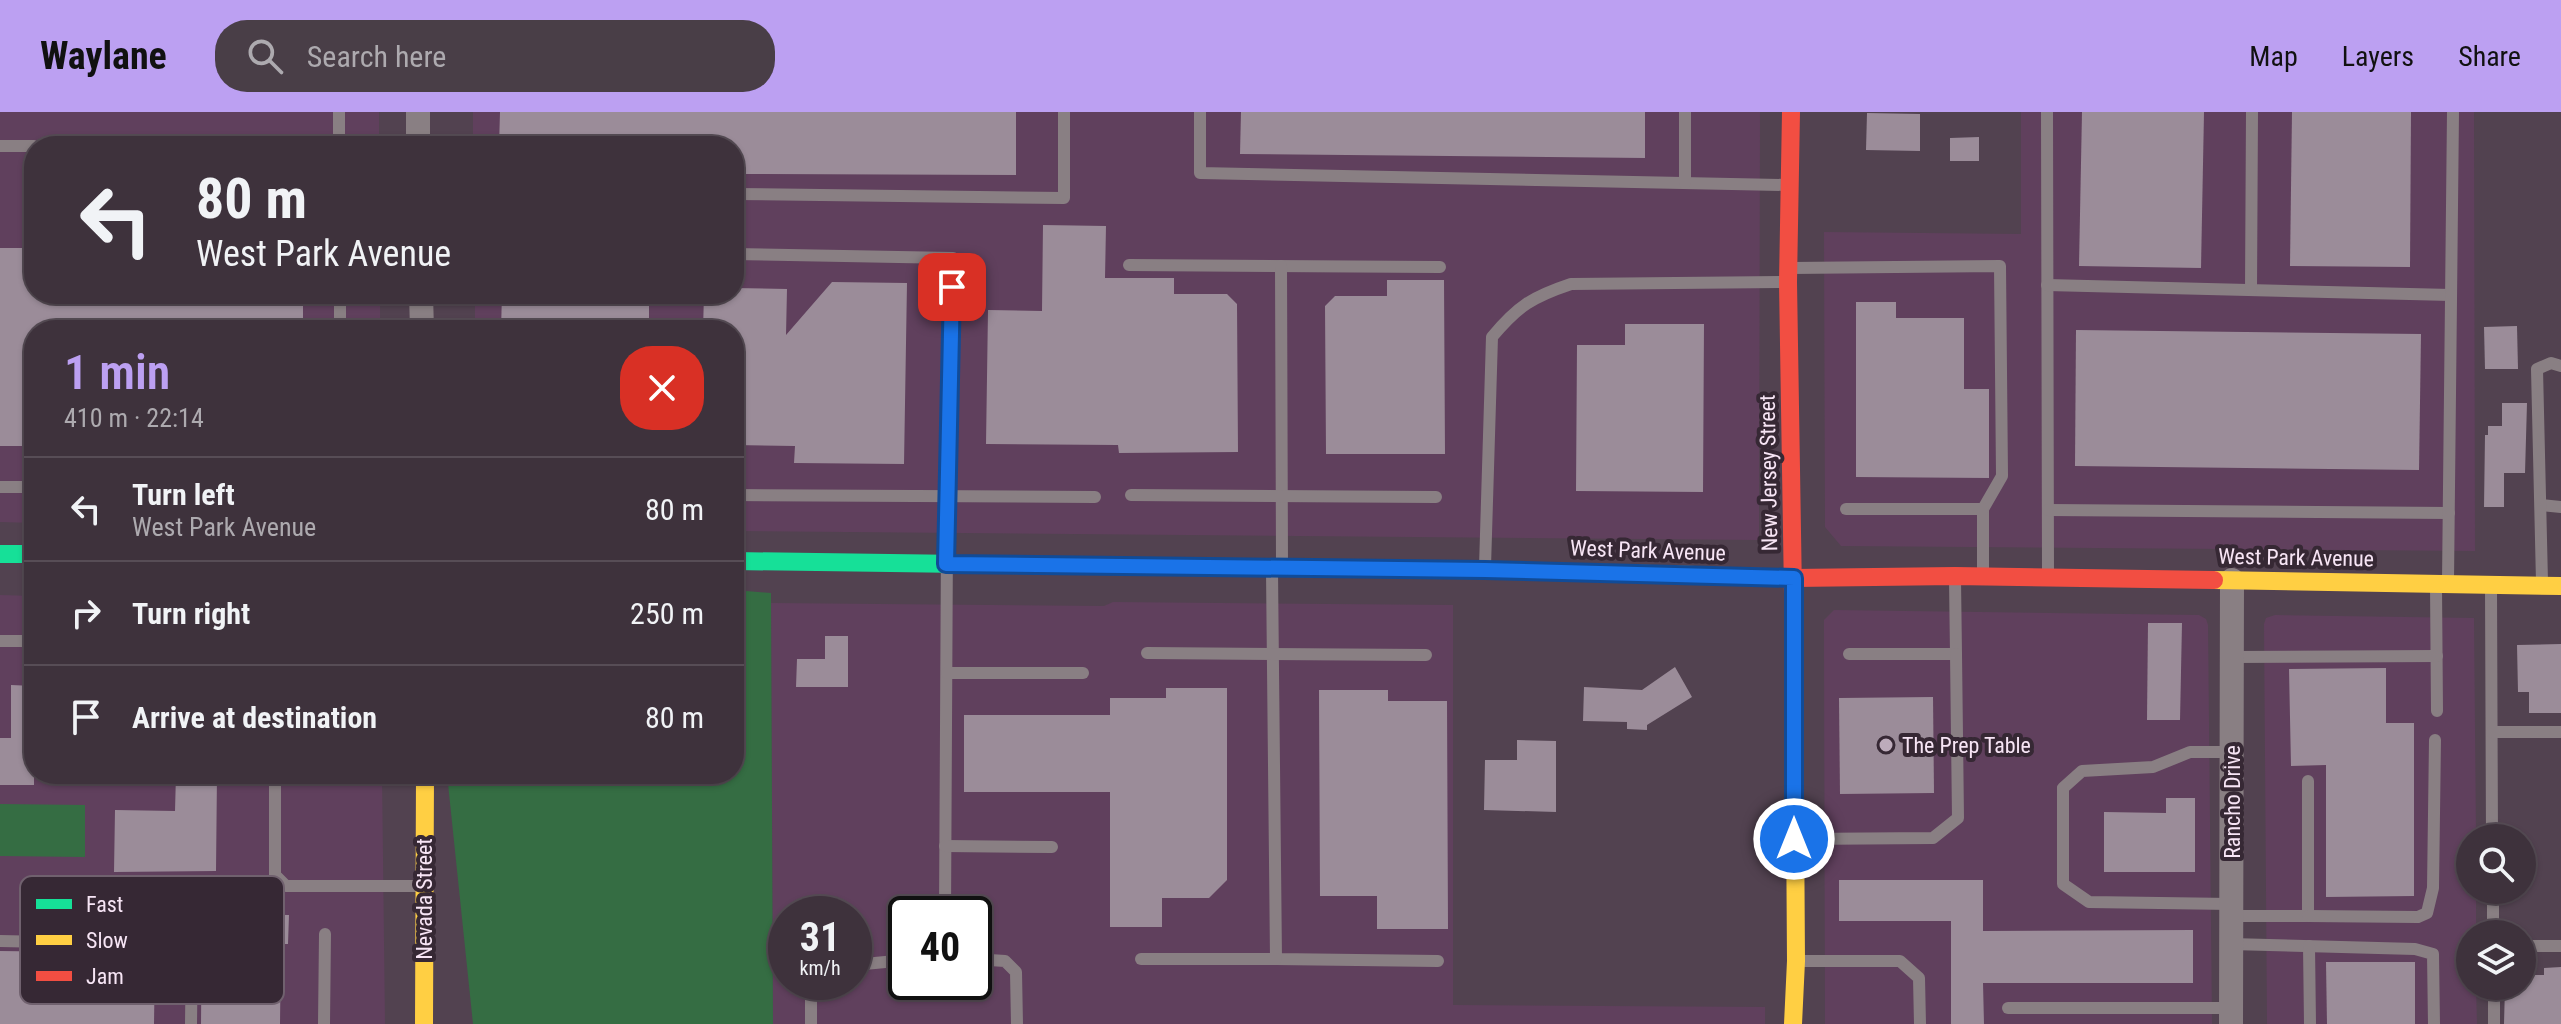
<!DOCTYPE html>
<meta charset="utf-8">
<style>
body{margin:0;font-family:"Roboto Condensed",sans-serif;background:#493e47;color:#f1f3f6;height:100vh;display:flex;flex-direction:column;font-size:30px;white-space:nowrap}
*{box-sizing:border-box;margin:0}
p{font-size:26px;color:#adaaaf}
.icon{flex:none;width:44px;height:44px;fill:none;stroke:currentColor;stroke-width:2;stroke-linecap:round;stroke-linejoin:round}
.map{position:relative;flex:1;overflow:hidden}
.sheet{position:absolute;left:24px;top:208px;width:720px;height:464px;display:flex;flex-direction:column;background:#3e323c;border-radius:32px;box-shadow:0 2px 6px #0004,0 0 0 2px #574d56}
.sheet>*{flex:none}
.guide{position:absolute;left:24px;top:24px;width:720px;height:168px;border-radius:32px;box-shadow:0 2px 6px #0004,0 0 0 2px #574d56;background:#3e323c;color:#f1f3f6;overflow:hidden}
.tools{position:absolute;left:2456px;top:712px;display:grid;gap:16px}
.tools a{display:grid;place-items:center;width:80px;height:80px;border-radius:50%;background:#3e323c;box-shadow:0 2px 6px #0004,0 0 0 2px #574d56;font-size:40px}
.speed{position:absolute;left:768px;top:784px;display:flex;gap:16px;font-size:40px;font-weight:700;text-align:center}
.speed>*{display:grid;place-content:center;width:104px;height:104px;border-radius:50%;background:#3e323c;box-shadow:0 2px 6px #0004,0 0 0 2px #574d56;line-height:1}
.speed small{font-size:20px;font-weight:400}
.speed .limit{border:4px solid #111;border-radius:12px;background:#fff;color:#111}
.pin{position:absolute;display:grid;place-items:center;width:68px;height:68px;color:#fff;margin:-34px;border-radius:16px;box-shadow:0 4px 12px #0006}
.me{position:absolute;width:88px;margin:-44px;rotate:0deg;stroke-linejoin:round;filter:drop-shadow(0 0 6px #0008)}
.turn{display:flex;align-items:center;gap:28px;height:168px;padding:0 40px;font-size:36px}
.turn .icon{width:104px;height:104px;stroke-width:2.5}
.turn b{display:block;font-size:56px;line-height:68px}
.round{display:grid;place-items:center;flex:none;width:84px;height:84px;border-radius:32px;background:#493e47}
.overview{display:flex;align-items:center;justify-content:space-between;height:136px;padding:0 40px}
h1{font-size:48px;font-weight:600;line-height:60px;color:#bca0f2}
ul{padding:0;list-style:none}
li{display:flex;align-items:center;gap:24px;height:104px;padding:0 40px;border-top:2px solid #574d56}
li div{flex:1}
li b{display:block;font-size:30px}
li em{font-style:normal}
header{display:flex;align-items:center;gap:48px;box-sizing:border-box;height:112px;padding:0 40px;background:#bca0f2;color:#111}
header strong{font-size:38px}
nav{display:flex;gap:44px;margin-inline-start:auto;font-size:28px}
.search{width:560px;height:72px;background:#493e47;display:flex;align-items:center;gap:20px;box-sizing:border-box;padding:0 28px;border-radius:32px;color:#adaaaf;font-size:30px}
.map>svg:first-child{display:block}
</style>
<header>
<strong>Waylane</strong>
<div class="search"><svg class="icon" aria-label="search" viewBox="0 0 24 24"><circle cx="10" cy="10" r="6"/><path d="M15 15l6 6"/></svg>Search here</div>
<nav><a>Map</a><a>Layers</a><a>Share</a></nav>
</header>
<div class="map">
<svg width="2561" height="912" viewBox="0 0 2561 912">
<rect width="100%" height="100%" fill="#524250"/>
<g fill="#60405d" fill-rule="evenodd">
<polygon points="0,0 379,0 379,34 34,34 34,182 380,182 380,218 34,218 34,411 0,410"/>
<polygon points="473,0 1760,0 1759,428 734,419 734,218 475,218 475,182 734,182 734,34 473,34"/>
<polygon points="2021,0 2474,0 2475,439 1841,434 1825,415 1824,120 2021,122"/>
<polygon points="0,483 34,484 34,662 382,662 385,912 0,912"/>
<path d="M1113,490L1453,493V893L1765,895V912H773L771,491L1104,494ZM786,802H854V870H786ZM906,802H974V870H906Z"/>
<polygon points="1834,498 2199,503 2206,507 2208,513 2212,912 1825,912 1824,508"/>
<polygon points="2275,503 2474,506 2476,726 2470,726 2470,778 2476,778 2476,822 2470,822 2470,874 2476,874 2477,912 2267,912 2264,512 2266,506"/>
</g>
<g fill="#356d43">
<polygon points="734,478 771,481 773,912 473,912 447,662 734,662"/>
<polygon points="0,692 85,693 85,745 0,744"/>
</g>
<g fill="#9b8c99">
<polygon points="500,0 1016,0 1016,63 734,62 734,34 499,34"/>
<polygon points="1241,0 1645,0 1645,46 1240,42"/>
<polygon points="2082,0 2204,0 2201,156 2079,154"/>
<polygon points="2292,0 2411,0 2410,155 2290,154"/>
<polygon points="1867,1 1920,2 1920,39 1866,38"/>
<polygon points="1979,25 1979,49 1950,49 1950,26"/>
<polygon points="1043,113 1106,114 1105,166 1174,166 1174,182 1227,182 1237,192 1238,340 1119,341 1118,333 986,332 988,198 1042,199"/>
<polygon points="0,136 34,136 34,182 303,182 303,218 34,218 34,334 0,334"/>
<polygon points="1387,168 1444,168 1445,342 1326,342 1325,194 1335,184 1387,184"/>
<polygon points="832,170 907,171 904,352 794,351 795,334 734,333 734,218 703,218 704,182 734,182 734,176 787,177 786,223"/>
<polygon points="502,182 649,182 649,218 501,218"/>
<polygon points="1856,190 1896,190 1896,206 1964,206 1964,277 1989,277 1989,366 1856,365"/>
<polygon points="1625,212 1704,212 1703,380 1576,379 1577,233 1625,233"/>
<polygon points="2517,214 2518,257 2485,257 2484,215"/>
<polygon points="2076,218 2421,222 2419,358 2075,354"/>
<polygon points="2502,291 2527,291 2525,361 2504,361 2504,395 2484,395 2485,323 2488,323 2488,314 2502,314"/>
<polygon points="2148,511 2182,511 2180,608 2147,608"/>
<polygon points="825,524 848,524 848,575 796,575 797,547 825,547"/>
<polygon points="2561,532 2561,601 2529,601 2529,580 2518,580 2517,533"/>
<polygon points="1675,555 1692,585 1647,613 1647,618 1627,617 1627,610 1583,609 1584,575 1642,578"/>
<polygon points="2386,556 2386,611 2414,611 2414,784 2326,785 2326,653 2291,654 2289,557"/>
<polygon points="11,573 34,574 34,673 0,673 0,626 11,626"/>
<polygon points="1166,576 1227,576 1227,768 1209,786 1162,786 1162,815 1110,815 1110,680 964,680 964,603 1110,603 1110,586 1166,586"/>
<polygon points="1319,578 1388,578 1388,589 1447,589 1448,817 1377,817 1377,784 1320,784"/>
<polygon points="1933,585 1934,681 1840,682 1839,586"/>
<polygon points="1517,628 1556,629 1556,700 1484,698 1485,648 1517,648"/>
<polygon points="176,662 217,662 216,759 114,760 115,698 175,699"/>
<polygon points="2166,686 2195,686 2195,760 2104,760 2104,700 2166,701"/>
<polygon points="1839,768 1983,768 1983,819 2193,818 2193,871 1983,871 1984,912 1951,912 1951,809 1839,809"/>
<polygon points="202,802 289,803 288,832 281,832 280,912 201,912"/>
<polygon points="0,839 155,841 154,912 0,912"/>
<polygon points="2326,850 2415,850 2415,912 2327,912"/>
<polygon points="2561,855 2561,912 2504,912 2505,874 2522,874 2522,871 2528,871 2528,863 2544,863 2544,856"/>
</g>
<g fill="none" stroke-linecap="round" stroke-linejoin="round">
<g stroke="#897f83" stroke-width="12">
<polyline points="339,0 339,34"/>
<polyline points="1200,0 1200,61 1786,73"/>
<polyline points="2047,0 2048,461"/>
<polyline points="0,34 34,34"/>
<polyline points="1685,71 1685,0"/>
<polyline points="734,82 1064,86 1064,0"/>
<polyline points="734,142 953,146 947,426 945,802"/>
<polyline points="1129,153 1440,155"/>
<polyline points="1281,154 1282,453"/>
<polyline points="1791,156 2000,154 2002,364 1983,397 1983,461"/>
<polyline points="2047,173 2451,183"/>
<polyline points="2251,178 2252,0"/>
<polyline points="340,182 340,218"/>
<polyline points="0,375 34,375"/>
<polyline points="734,383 1095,385"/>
<polyline points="1131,383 1436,385"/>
<polyline points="2541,393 2561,395"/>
<polyline points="1846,397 1983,397"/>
<polyline points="2048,398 2449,401"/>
<path d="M1485,455L1492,225C1518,194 1532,185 1571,172L1785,170"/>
<polyline points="1272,459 1276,847 1438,849"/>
<polyline points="2448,470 2453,0"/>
<polyline points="2542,470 2537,257 2551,251 2561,254"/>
<polyline points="2436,474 2437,599"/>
<polyline points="2491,477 2492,726"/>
<polyline points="0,529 34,529"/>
<polyline points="1147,541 1426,543"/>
<polyline points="1849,542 1956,542 1955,467"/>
<polyline points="2232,545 2437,544"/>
<polyline points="947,561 1083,561"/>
<polyline points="2492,620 2561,620"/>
<polyline points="275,662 275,763 286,774 420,774"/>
<polyline points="1797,727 1933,726 1958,706 1956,542"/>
<polyline points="945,734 1052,735"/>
<polyline points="2493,778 2493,822"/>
<polyline points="2231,792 2089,790 2063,772 2063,676 2082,659 2153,655 2190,640 2232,640"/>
<polyline points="2231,804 2308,804 2308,669"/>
<polyline points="2308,804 2418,805 2427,801 2433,776 2435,628"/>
<polyline points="0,829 192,833 191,912"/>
<polyline points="2231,832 2415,837 2433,842 2434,912"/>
<polyline points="2309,834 2310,912"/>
<polyline points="2522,834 2561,834"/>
<polyline points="974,847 1005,849 1016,860 1017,912"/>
<polyline points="1141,847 1276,847"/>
<polyline points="1799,849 1900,849 1919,866 1920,912"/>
<polyline points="854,853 906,848"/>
<polyline points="811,870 811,912"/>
<polyline points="2494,874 2494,912"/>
<polyline points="2008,896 2231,896"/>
<polyline points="324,912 325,822"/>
</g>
<g stroke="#897f83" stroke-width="24">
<polyline points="418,0 418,34"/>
<polyline points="421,182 422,218"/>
<polyline points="2231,912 2232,468"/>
</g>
<g stroke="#16e098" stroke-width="18">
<polyline points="0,442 34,442"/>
<polyline points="734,449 1112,454"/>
</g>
<g stroke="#ffcf43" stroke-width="18">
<polyline points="1112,454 1485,458 1695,463"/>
<polyline points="2214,468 2561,474"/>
<polyline points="424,912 425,662"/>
<polyline points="1793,912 1796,849 1794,544"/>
</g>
<g stroke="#f24e42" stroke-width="18">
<polyline points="1791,0 1788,170 1794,544"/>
<polyline points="1695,463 1794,466 1955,464 2214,468"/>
</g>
</g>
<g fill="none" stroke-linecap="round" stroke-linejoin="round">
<defs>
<polyline id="route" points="952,175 946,452 1485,458 1794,466 1794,727"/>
</defs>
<use href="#route" stroke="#114b97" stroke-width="20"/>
<use href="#route" stroke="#1a73e8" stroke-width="14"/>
</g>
<circle fill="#bdacbb" stroke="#362834" stroke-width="3" cx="1886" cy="633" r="8"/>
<g text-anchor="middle" stroke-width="8" stroke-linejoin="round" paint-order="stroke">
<g font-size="22" fill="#f7e5f5" stroke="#362834">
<text transform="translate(1768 361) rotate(-91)" y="8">New Jersey Street</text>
<text transform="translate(1648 438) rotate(2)" y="8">West Park Avenue</text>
<text transform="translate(2296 445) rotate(1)" y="8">West Park Avenue</text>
<text transform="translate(2232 690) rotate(-90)" y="8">Rancho Drive</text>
<text transform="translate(424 787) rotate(-90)" y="8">Nevada Street</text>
</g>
<g font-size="22" fill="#f7e5f5" stroke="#362834" text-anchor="start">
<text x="1902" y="641">The Prep Table</text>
</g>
</g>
<rect x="20" y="764" width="264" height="128" rx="12" fill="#362834" stroke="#70616e" stroke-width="2"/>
<rect x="36" y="787" width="36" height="10" fill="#16e098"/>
<rect x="36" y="823" width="36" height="10" fill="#ffcf43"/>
<rect x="36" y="859" width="36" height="10" fill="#f24e42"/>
<g font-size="22" fill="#f7e5f5">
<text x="86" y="800">Fast</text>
<text x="86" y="836">Slow</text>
<text x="86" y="872">Jam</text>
</g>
</svg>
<div class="tools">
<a><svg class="icon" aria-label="search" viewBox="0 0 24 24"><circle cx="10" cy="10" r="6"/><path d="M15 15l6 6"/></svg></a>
<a><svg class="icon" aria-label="layers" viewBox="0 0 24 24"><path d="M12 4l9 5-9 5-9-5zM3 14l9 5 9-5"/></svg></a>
</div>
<div class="speed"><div>31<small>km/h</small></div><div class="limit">40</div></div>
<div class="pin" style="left:952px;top:175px;background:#d93025"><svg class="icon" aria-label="arrive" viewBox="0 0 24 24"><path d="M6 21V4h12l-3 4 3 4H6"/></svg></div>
<svg class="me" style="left:1794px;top:727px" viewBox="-20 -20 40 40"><circle r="17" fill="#1a73e8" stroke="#fff" stroke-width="3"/><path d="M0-11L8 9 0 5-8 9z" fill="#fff"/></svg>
<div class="guide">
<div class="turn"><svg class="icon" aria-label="left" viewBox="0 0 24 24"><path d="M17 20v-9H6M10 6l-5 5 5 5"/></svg><div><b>80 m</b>West Park Avenue</div></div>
</div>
<section class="sheet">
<div class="overview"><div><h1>1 min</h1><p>410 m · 22:14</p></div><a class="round" style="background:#d93025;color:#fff"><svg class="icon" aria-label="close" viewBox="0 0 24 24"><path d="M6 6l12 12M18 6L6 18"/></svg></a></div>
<ul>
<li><svg class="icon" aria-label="left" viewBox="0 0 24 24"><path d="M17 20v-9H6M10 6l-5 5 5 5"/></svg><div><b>Turn left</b><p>West Park Avenue</p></div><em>80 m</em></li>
<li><svg class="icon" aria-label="right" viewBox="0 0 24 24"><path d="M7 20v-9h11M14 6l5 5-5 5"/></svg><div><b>Turn right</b></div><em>250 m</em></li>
<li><svg class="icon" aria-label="arrive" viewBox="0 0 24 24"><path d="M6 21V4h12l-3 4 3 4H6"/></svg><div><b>Arrive at destination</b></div><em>80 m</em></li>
</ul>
</section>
</div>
